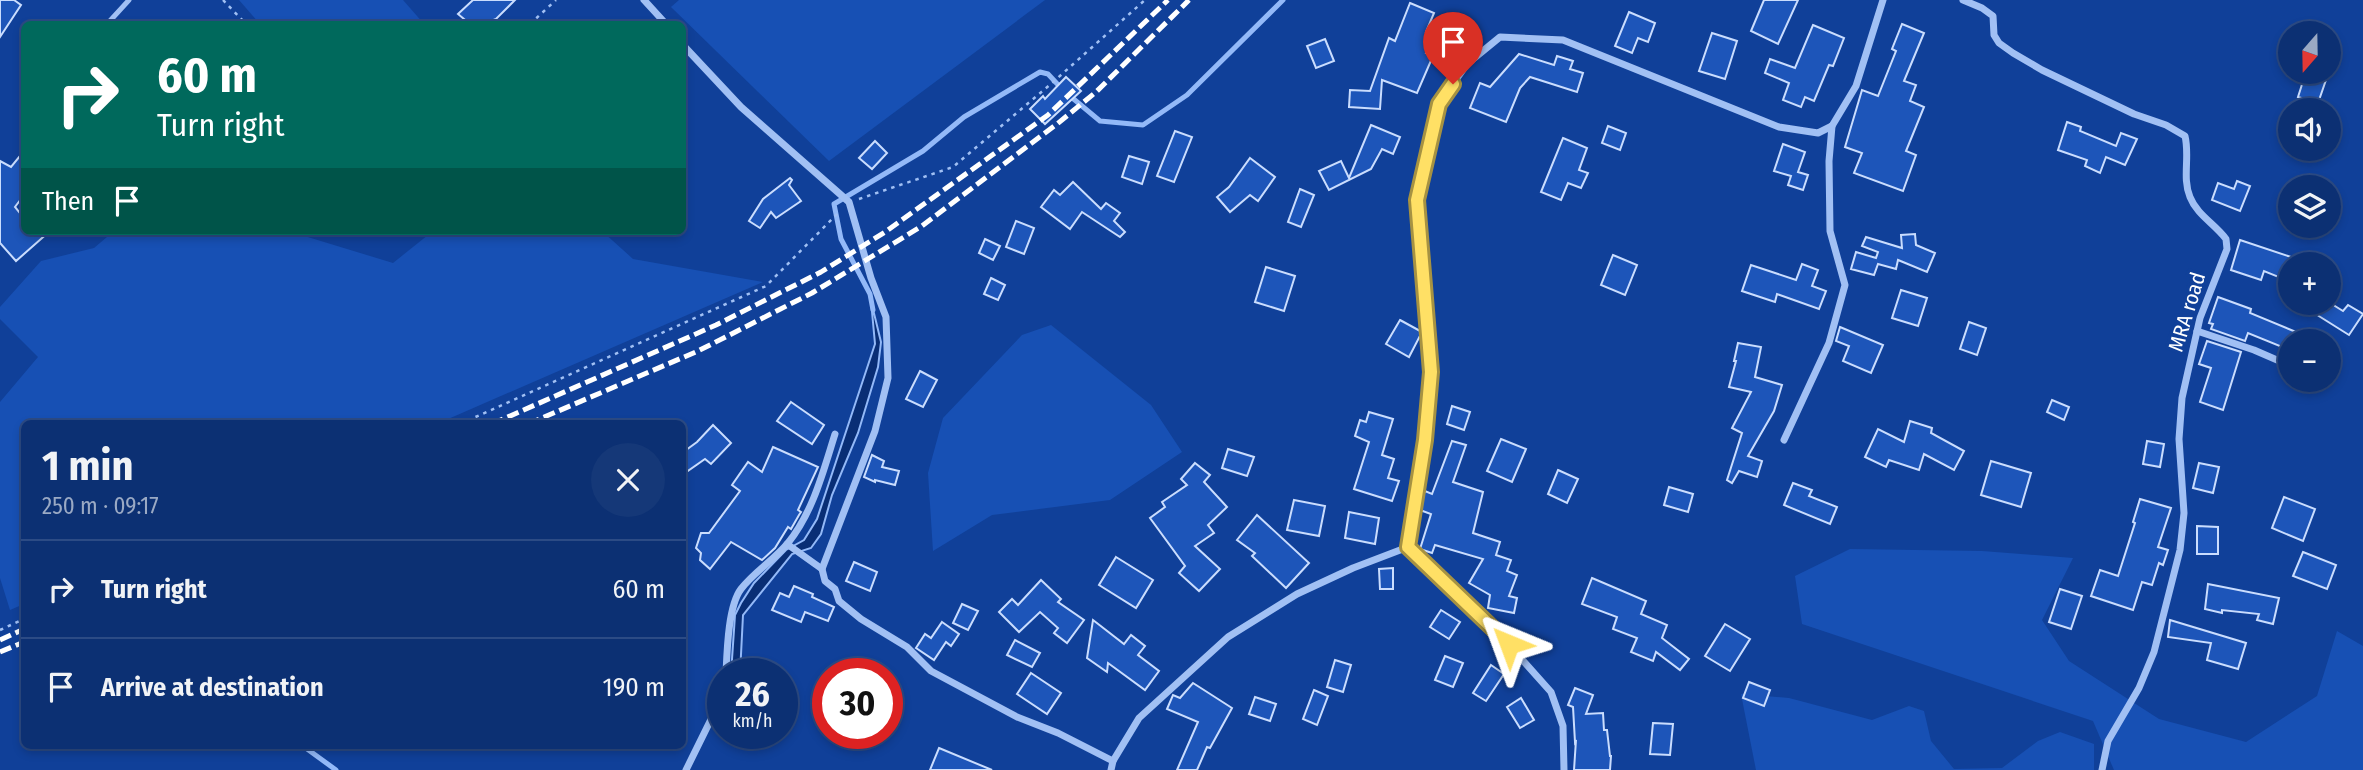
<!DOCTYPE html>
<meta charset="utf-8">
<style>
body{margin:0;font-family:"Fira Sans Condensed",sans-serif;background:#153878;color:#f1f3f6;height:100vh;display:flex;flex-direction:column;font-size:26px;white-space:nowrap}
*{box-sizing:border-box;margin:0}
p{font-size:23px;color:#9aa9c4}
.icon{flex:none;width:38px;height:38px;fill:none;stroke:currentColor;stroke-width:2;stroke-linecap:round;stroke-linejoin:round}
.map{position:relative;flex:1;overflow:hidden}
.drawer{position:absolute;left:21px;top:420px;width:665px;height:329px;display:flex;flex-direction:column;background:#0c3073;border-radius:10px;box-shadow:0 4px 10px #0003,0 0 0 2px #2c4b85}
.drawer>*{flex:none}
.top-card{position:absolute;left:21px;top:21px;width:665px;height:214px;border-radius:10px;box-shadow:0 4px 10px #0003,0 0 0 2px #2c4b85;background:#00695c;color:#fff;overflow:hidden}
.needle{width:46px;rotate:200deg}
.tools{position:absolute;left:2278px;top:21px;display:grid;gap:14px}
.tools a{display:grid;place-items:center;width:63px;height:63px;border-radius:50%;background:#0c3073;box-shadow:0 4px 10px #0003,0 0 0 2px #2c4b85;font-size:35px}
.speed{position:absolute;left:707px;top:658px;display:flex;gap:14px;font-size:35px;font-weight:700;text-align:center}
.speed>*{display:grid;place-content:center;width:91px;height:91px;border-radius:50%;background:#0c3073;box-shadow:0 4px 10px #0003,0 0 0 2px #2c4b85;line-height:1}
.speed small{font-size:18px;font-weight:400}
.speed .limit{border:10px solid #d22;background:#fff;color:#111}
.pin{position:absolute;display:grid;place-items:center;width:60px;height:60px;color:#fff;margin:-72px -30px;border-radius:50% 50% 50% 0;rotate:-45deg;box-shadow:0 0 7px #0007}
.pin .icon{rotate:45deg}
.me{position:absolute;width:77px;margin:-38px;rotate:316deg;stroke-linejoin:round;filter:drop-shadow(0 0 5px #0008)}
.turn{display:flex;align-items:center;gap:24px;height:147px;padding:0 21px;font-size:32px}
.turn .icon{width:91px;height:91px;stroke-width:2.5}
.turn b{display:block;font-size:49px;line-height:60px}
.then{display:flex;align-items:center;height:66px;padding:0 21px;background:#0003;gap:14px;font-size:26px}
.round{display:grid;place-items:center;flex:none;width:74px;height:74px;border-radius:37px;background:#153878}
.head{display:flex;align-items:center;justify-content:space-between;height:119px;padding:0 21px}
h1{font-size:42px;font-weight:700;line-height:52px}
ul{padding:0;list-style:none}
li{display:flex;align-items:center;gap:21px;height:98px;padding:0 21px;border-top:2px solid #2c4b85}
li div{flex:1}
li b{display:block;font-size:26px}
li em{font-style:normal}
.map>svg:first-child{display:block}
</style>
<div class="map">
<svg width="2363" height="770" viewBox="0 0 2363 770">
<rect width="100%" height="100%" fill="#104099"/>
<g fill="#1750b4">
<polygon points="239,0 403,0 424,24 260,24"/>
<polygon points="679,0 1045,0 829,161 671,7"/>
<polygon points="114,231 288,231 393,263 433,231 602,231 633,259 763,282 439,423 24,424 24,604 10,610 0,578 0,402 38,357 0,319 0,307 41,261 94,248"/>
<polygon points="1051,325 1151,405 1182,452 1110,500 992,515 933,551 928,473 943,418 1022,335"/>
<polygon points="1850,549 1982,551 2073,558 2042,620 2069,661 2159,719 2246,742 2317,696 2337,631 2363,646 2363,770 2114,770 2093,721 1802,624 1795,576"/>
<polygon points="1741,694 1789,698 1872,720 1909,706 1924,711 1931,741 1954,769 2002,768 2038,741 2060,732 2094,744 2094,770 1756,770"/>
</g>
<polygon fill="#092e75" stroke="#93b9f8" stroke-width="2" points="871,301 881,342 878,367 858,433 832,495 821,534 811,548 792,554 743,615 740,674 731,674 735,615 741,603 754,583 786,550 804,540 817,519 875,344"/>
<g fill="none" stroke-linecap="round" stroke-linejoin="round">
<g stroke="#93b9f8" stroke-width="5">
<polyline points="1070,96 1100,121 1143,125 1187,95 1283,0"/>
<polyline points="873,310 870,294 841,239 834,204 923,151 964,117 1040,72 1048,74 1062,89"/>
<polyline points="303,746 336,770"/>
</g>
</g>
<g fill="#1d55b9" stroke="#caddfe" stroke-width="2">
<polygon points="0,0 14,0 21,5 0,37"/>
<polygon points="473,0 515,0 496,19 483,24 470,24 458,14"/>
<polygon points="1764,0 1798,0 1778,44 1751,31"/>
<polygon points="1410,3 1434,13 1426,32 1433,35 1426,53 1433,56 1417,93 1382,80 1380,109 1349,107 1350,90 1370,91 1389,38 1395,41"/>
<polygon points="1629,12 1655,23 1648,42 1638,38 1632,53 1615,46"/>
<polygon points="1902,24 1924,33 1904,81 1916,85 1910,101 1924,107 1906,151 1916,155 1903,191 1854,173 1862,153 1845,147 1862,90 1878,96 1896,51 1892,49"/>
<polygon points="1813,25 1844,38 1833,66 1829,65 1814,101 1805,97 1801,107 1783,100 1789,83 1765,73 1770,59 1795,68"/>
<polygon points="1712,33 1737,41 1725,79 1699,71"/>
<polygon points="1325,39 1334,61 1316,68 1307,46"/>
<polygon points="1519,54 1554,65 1557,56 1573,61 1570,69 1583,73 1577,92 1530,77 1520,88 1506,122 1470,108 1480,83 1490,87"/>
<polygon points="2306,72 2327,77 2318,103 2298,97"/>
<polygon points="1066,77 1081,91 1045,124 1030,109 1043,96 1045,99"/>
<polygon points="2067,122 2081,127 2080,131 2116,146 2121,133 2137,139 2125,165 2106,157 2100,173 2085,166 2087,160 2058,150"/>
<polygon points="1371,125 1400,137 1393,154 1382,149 1371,169 1329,190 1319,171 1341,161 1349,178"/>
<polygon points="1608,126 1626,133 1620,150 1602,143"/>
<polygon points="1175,131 1192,137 1174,182 1157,176"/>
<polygon points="1563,138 1587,148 1579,170 1588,173 1581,188 1568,183 1561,200 1541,192"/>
<polygon points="875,141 887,153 872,169 859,158"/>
<polygon points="1783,144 1805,152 1798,172 1808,175 1803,190 1788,185 1791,176 1774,171"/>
<polygon points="24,151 24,195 15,207 24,218 24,231 50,231 16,261 0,243 0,161 11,167"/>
<polygon points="1129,156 1149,162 1142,184 1122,177"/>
<polygon points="1250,158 1275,177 1258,201 1250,195 1230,212 1217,197 1229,187"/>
<polygon points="790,178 792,180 789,185 801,201 776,218 771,212 760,228 749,221 763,199"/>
<polygon points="2237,181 2250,186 2240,211 2212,200 2218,183 2234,189"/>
<polygon points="1073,182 1101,209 1106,203 1120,213 1114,221 1125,232 1120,237 1082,212 1070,229 1041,207 1054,190 1060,195"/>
<polygon points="1300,189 1314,195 1301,227 1288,222"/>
<polygon points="1016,221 1034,228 1024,254 1006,247"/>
<polygon points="1915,234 1916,245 1935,253 1927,272 1898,260 1896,269 1878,264 1874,275 1851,269 1856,252 1876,258 1878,252 1862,246 1866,237 1902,248 1901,235"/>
<polygon points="985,239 1000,246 993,260 979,253"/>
<polygon points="2240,240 2291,257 2291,282 2264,271 2261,280 2231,270"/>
<polygon points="1613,255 1637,265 1625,295 1601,285"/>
<polygon points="1802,264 1818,270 1812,286 1826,291 1819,309 1777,294 1775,302 1742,291 1751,265 1796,280"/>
<polygon points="1266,267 1295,276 1284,311 1255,302"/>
<polygon points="991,278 1005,285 998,300 984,294"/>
<polygon points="1901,290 1927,298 1918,326 1892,318"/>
<polygon points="2218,297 2251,309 2250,313 2318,341 2290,341 2287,349 2248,333 2245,341 2211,329 2213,324 2209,323"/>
<polygon points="2320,303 2330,303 2343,311 2348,305 2363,314 2349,335 2314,313"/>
<polygon points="1400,320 1422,332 1409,357 1386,344"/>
<polygon points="1969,322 1986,328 1977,355 1960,349"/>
<polygon points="1840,327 1883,345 1871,373 1843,361 1849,346 1836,341"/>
<polygon points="2207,341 2241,352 2223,410 2200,402 2211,368 2199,364"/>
<polygon points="1738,343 1761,347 1755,377 1782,385 1774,411 1748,456 1762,461 1757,477 1739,471 1732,483 1727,480 1742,433 1732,428 1751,392 1729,387 1736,361 1734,361"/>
<polygon points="920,371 937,380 923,407 906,399"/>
<polygon points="2052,400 2069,407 2064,420 2047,412"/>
<polygon points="791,402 824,425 812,444 777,421"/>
<polygon points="1452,406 1470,412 1464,430 1447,424"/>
<polygon points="1369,412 1393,419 1382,455 1394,459 1388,478 1399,481 1392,501 1354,489 1369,442 1355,436 1360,420 1366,422"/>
<polygon points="1910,421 1932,428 1931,433 1964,451 1954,470 1924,454 1919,470 1889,460 1886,467 1865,457 1878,429 1904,442"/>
<polygon points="713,425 731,443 711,464 705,459 682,475 682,453 697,442"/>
<polygon points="1501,439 1526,449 1512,482 1487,471"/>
<polygon points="1452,441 1466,445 1453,482 1483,492 1473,533 1500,542 1496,555 1511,560 1507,571 1517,575 1509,596 1517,598 1514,613 1488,608 1490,595 1469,583 1483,559 1435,545 1432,553 1420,549 1431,514 1420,510 1422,498 1425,491 1432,494"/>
<polygon points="2147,441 2164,444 2160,467 2143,464"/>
<polygon points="773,447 818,467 798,510 801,512 799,515 791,529 788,527 775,548 762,560 731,542 710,569 700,560 701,553 696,548 701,533 709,533 740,491 732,485 748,462 762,472"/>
<polygon points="1228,449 1254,457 1247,476 1222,468"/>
<polygon points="872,455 884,461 882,467 899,471 895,485 875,480 875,482 864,477"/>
<polygon points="1991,461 2031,473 2021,507 1981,495"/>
<polygon points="1195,463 1210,475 1204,482 1227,507 1208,525 1214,533 1195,546 1220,569 1199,591 1179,573 1185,566 1150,518 1165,507 1162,502 1187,485 1181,479"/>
<polygon points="2199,463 2219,467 2213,493 2193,488"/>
<polygon points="1558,470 1578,479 1567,503 1548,494"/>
<polygon points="1793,483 1812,490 1809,496 1837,507 1830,524 1784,505"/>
<polygon points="1669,487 1693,494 1688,512 1664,505"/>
<polygon points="2284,497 2315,509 2303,541 2272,528"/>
<polygon points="2140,499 2171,508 2158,547 2168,550 2163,565 2159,563 2152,585 2142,582 2133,610 2091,596 2100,570 2118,576 2135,523 2133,522"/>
<polygon points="1294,500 1325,506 1319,536 1287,530"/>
<polygon points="1349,512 1379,518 1375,544 1345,538"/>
<polygon points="1257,515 1309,563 1286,588 1252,556 1255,553 1237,540"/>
<polygon points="2197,526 2218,527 2218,554 2197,554"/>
<polygon points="2303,552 2336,565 2327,589 2293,576"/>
<polygon points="1116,557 1153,580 1136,608 1099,585"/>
<polygon points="854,562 877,572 870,591 846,581"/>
<polygon points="1393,568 1393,589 1380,589 1379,569"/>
<polygon points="1592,578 1646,601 1641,614 1667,625 1662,638 1689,659 1680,670 1656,652 1653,661 1631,652 1637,638 1613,629 1617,617 1582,604"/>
<polygon points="1041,580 1061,599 1058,602 1084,620 1067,643 1054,633 1058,628 1040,612 1019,632 999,612 1012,599 1018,605"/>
<polygon points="2208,584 2279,598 2273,624 2257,620 2259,614 2222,610 2222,613 2205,609"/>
<polygon points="794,586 813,594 812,597 834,607 828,621 805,612 801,622 772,610 780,593 789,597"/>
<polygon points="2060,589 2082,596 2071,629 2049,622"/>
<polygon points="962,604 978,611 968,630 953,623"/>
<polygon points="1441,610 1460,622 1449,639 1430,627"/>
<polygon points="1093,620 1124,644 1131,635 1145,646 1138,655 1159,671 1145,690 1108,663 1107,672 1087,658"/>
<polygon points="2170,620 2246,643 2238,669 2207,660 2211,643 2168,637"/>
<polygon points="942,622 959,634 951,646 946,642 934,660 916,648 925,634 931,638"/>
<polygon points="1725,624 1750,639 1730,671 1705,656"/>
<polygon points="1015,640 1040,653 1032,667 1007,655"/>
<polygon points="1445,656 1463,663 1453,687 1435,680"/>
<polygon points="1335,660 1351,665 1343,692 1327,687"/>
<polygon points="1491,665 1504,674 1486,701 1473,693"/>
<polygon points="1031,673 1061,693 1047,714 1017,694"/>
<polygon points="1749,682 1770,690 1764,706 1743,698"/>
<polygon points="1193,683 1232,708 1210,748 1207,747 1197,770 1177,770 1198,722 1167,709 1173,695 1180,698"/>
<polygon points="1575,688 1593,695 1586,714 1603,713 1604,730 1607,730 1610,756 1611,756 1610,770 1574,770 1576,740 1575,742 1573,707 1568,705"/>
<polygon points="1314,690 1328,696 1317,725 1303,719"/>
<polygon points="1255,697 1276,704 1270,721 1249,714"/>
<polygon points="1521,698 1534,720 1520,728 1507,707"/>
<polygon points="1653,723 1673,724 1670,755 1650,754"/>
<polygon points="939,748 992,770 930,770"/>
</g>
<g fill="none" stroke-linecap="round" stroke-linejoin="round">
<g stroke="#a1c0f4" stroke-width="2.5" stroke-dasharray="3.5 5" stroke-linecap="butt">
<polyline points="223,0 246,24"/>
<polyline points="530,24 556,0"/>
<polyline points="859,199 953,167 1052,83 1145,0"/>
<polyline points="460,424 766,286 839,212"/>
<polyline points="0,630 24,619"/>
</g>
<polyline stroke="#a1c0f4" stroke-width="5" points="108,23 129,0"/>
<g stroke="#a1c0f4" stroke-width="7">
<polyline points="644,0 666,24"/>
<path d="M1963,0L1982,8L1993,16L1994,35L1999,43L2013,53L2042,70L2134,114L2166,125L2185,136C2190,156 2182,178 2190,197C2197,215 2215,224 2226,239L2227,249L2200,318L2182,398L2179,439L2184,513L2180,550L2154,652L2139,688L2108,741L2102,770"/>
<polyline points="682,44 741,107 849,202 871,278 886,317 888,378 875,431 822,569 825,581 835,589 839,601 861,619 907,647 931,671 1017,717 1058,733 1113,761"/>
<polyline points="2197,331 2254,350 2291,366"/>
<polyline points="1784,440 1829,343 1845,285 1830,231 1829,161 1832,126"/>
<polyline points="787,544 822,569"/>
<path d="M726,674C727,652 728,606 741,589C754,572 774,560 788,543C813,512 823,472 835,434"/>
<polyline points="686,770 723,695"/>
<polyline points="1111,770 1113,761 1139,718 1228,637 1297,594 1353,568 1408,547"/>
<polyline points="1564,770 1563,726 1551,692 1493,627 1408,547 1425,440 1431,372 1417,200 1439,104 1467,64 1500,37 1563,40 1779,127 1818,133 1832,126 1856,86 1883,0"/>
</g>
<g stroke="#fff" stroke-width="5" stroke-dasharray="12 5" stroke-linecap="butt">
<polyline points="492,424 716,325 821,272 885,232 1048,115 1168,0"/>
<polyline points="528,424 698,351 812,293 922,226 1057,124 1096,92 1189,0"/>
<polyline points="0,640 24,629"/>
<polyline points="0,652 24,642"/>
</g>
</g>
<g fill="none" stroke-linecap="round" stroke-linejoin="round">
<defs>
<polyline id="route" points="1453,84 1439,104 1417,200 1431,372 1425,440 1408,547 1509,644"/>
</defs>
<use href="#route" stroke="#a69242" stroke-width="18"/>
<use href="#route" stroke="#ffe065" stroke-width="12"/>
</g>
<g text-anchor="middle" stroke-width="7" stroke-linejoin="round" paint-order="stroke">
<g font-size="21" fill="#fff" stroke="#104099">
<text transform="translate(2187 312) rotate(-73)" y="7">MRA road</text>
</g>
</g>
</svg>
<div class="tools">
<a><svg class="needle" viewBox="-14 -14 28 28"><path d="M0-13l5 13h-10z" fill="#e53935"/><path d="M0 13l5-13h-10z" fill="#9aa9c4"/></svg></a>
<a><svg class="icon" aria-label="sound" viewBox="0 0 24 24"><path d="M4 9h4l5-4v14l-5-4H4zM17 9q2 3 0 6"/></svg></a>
<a><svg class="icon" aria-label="layers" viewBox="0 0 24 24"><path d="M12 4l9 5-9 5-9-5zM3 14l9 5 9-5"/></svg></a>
<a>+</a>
<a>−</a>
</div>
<div class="speed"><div>26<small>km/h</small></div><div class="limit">30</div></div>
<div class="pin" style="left:1453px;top:84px;background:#d93025"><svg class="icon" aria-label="arrive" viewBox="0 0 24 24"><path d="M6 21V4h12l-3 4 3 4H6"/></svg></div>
<svg class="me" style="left:1509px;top:644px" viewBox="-20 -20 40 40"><path d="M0-17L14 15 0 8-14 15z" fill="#ffe065" stroke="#fff" stroke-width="4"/></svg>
<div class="top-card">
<div class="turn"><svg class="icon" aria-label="right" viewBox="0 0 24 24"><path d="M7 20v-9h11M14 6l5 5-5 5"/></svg><div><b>60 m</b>Turn right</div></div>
<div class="then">Then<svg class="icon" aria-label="arrive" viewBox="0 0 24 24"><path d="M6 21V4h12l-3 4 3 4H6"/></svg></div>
</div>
<section class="drawer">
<div class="head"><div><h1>1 min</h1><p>250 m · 09:17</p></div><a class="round"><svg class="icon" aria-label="close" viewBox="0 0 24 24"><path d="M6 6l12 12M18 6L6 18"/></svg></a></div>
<ul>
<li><svg class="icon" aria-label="right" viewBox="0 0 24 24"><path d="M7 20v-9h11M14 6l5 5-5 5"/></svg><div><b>Turn right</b></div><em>60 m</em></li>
<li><svg class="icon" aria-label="arrive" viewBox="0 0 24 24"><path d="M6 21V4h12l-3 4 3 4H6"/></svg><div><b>Arrive at destination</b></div><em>190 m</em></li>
</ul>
</section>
</div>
